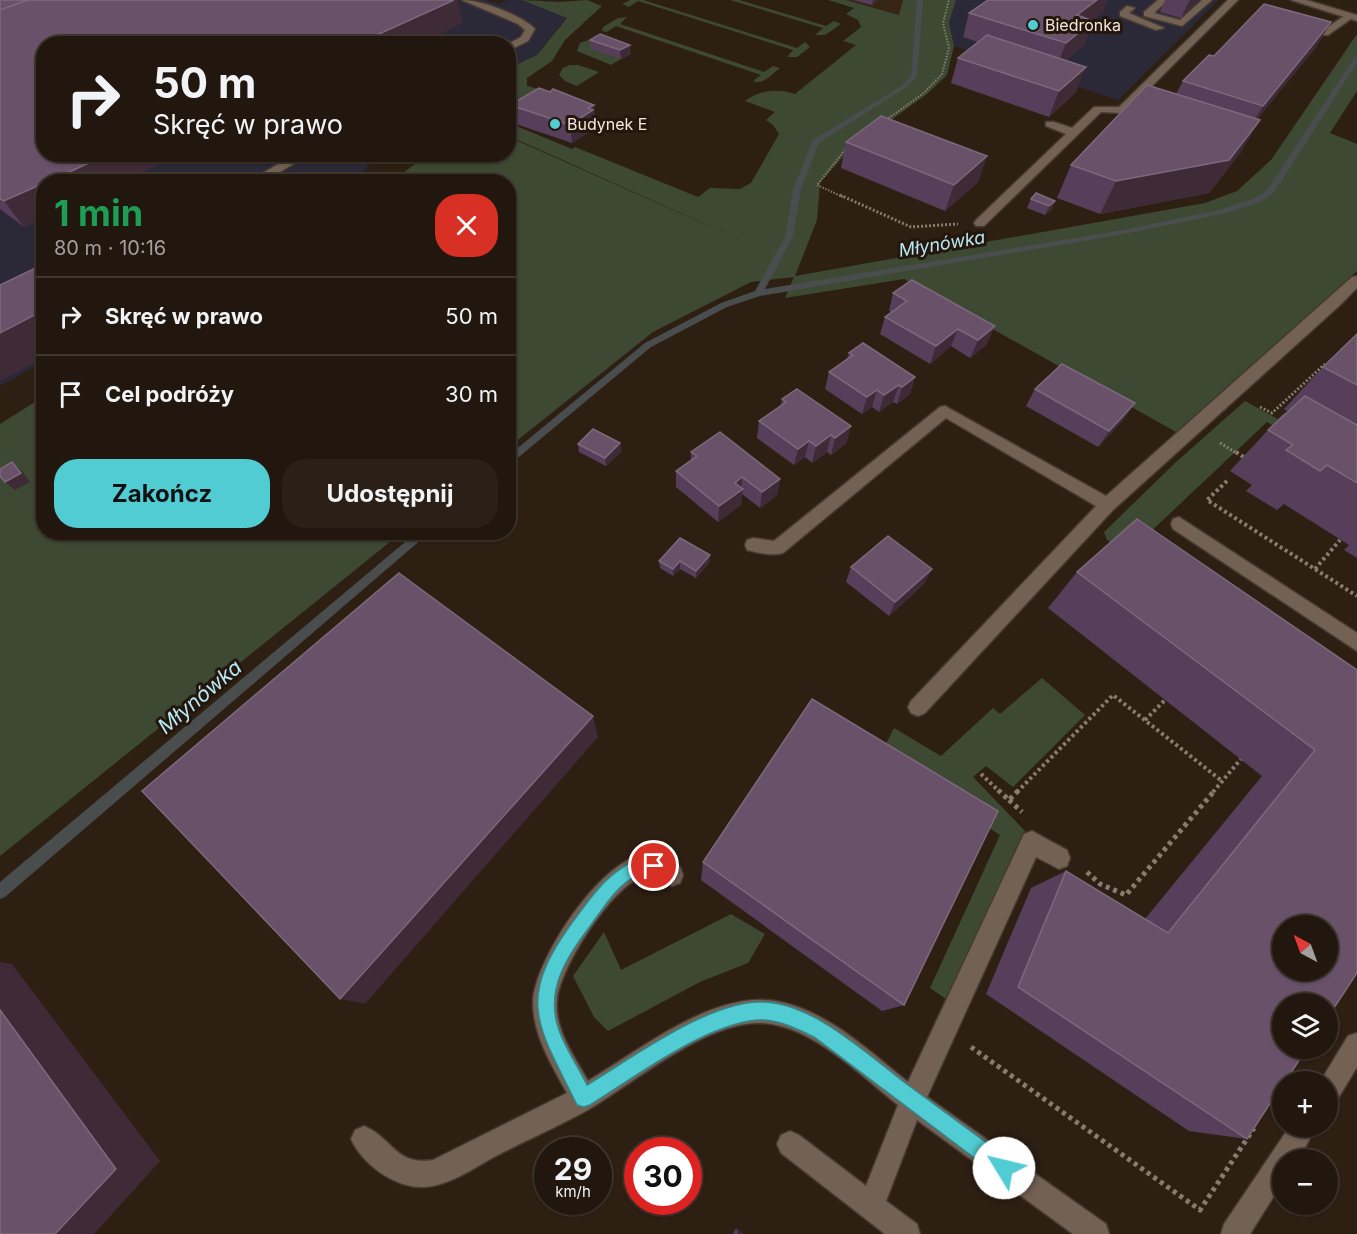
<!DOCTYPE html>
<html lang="pl">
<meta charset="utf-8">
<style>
body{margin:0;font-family:Inter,sans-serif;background:#2a2017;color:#f1f3f6;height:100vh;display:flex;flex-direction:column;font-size:22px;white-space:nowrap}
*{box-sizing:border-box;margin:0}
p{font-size:20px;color:#a29f9e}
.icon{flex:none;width:33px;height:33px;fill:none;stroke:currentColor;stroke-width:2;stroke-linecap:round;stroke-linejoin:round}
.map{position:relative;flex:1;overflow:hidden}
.sheet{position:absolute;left:36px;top:174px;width:480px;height:366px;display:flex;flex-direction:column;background:#22170e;border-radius:24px;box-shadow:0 2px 4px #0004,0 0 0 2px #3f362e}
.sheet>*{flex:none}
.hud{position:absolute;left:36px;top:36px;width:480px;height:126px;border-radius:24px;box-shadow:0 2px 4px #0004,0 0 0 2px #3f362e;background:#22170e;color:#f1f3f6;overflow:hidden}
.needle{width:39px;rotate:319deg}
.tools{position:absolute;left:1272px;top:915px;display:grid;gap:12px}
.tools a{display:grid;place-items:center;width:66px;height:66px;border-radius:50%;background:#22170e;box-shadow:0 2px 4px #0004,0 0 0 2px #3f362e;font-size:30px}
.speed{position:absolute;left:534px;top:1137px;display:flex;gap:12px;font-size:30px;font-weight:700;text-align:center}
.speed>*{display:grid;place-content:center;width:78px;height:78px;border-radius:50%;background:#22170e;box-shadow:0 2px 4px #0004,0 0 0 2px #3f362e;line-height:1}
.speed small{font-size:15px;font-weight:400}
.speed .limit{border:9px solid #d22;background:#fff;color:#111}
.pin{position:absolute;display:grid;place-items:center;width:51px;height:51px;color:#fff;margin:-26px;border:3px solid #fff;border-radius:50%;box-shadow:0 2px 6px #0007}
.me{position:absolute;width:66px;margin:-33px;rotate:306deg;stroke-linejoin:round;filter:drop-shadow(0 0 4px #0008)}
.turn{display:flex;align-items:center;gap:21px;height:126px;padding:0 18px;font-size:27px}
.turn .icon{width:78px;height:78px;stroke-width:2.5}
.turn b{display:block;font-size:42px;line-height:51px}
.round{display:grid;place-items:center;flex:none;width:63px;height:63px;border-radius:24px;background:#2a2017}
.overview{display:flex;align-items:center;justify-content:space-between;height:102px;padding:0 18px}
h1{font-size:36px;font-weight:700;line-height:45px;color:#1e9e55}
.cta{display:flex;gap:12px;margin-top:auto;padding:12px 18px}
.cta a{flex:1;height:69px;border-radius:24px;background:#51ccd3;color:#111;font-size:24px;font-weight:700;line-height:69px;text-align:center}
.cta a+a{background:#2a2017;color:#f1f3f6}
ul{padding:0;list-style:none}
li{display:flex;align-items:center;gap:18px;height:78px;padding:0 18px;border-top:2px solid #3f362e}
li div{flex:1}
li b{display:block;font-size:22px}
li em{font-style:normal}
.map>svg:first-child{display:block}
</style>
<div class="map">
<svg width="1357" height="1234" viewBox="0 0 1357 1234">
<rect width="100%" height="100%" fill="#2e1f13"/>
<g fill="#2b2838">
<polygon points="0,0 486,0 499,4 507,0 522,0 567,17 537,55 509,68 508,44 44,44 44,154 376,155 357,181 44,182 43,362 0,386"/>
<polygon points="956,0 1219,0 1118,100 954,46 949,22"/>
</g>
<polygon fill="#392514" points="846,0 903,0 900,15"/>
<g fill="#3d4932">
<polygon points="522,0 560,2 587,0 602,6 565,40 552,61 527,78 527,86 542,90 545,99 509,121 509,68 537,55 567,18"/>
<polygon points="630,0 643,0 797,48 805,42 810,47 797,57 787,57 793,50 638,1 629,7 622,4"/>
<polygon points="730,0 739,0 826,26 834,21 841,24 825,35 815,35 823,28"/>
<path d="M828,0H846L899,15L903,0H956L949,22L954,46L947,75L927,94L847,152L820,183L817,220L795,276L1205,203L1237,191L1271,160L1357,34V91L1330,133L1357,144V271L1176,432L904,279L785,298L794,277L751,282L653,332L509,447L508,182H391L427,155L508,154L509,137L765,251L509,136V123L572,149L575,147L698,197L710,188L740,189L751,183L779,134L773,125L766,120L775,112L745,101C759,90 778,88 795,94L856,45L843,41L861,27L858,20L846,14L854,8Z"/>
<path d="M627,17L620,24L764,72L773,66L780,68C771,75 764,85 753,81L761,75L616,26L607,32L602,31L603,27L618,18Z"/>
<polygon points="591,39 621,59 611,65 577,51 580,43"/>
<polygon points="570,65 578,65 599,72 577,86 565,81 559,75 563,68"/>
<polygon points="43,397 44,532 401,533 0,856 0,424"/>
<polygon points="1245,401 1278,419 1284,413 1326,435 1305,444 1267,422 1128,553 1107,540 1104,532 1175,463"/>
<polygon points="1042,678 1085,715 1013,787 986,766 973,777 1025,831 950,1002 930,988 1000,835 878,759 894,728 941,756 993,708 1000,714"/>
<polygon points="731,914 765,934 748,963 700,982 608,1031 594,1017 573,976 604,932 621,970"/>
</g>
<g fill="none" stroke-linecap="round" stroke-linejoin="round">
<g fill="#494d4e" fill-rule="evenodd">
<polygon points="917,0 923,0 917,76 905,88 819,143 801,189 793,237 765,289 1124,230 1218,210 1253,199 1267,190 1354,58 1357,56 1357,63 1273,194 1259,203 1223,214 1124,234 760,296 727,307 651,347 508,466 508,456 645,343 721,303 755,291 785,237 793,189 813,140 901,86 911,76"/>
<polygon points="417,532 430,532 5,897 0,899 0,882"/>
</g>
<defs>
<g id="service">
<path d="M462,0C482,0 521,15 535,29L528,41L508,51V44L521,37L525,30L518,24Z"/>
<polygon points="1158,0 1168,0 1154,13 1180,20 1202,0 1212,0 1182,26 1144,16 1144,12"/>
<polygon points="1228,0 1238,0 1129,109 1151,116 1151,120 1147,121 1121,113 1101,112 984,226 976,226 974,223 976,220 1066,134 1046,126 1046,122 1054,122 1072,128 1094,107 1119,107"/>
<polygon points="1127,6 1135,8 1129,13 1164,28 1156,30 1120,16 1120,12"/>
<polygon points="1347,14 1355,16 1328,35 1322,35 1322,31"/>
<polygon points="296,154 310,154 263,182 247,182"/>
<path d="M1357,276V288L1339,306L1113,510L925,713L918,716L911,713L908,707L911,701L1096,506L946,418L783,553C772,556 758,553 747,550L745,545L747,540L753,538L774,541L940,407L945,406L1106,496L1352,277Z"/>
</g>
<g id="minor">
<polygon points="1179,517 1357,633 1357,651 1173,529 1171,524 1173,519"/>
<path d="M1032,831L1067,850L1070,858L1067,866L1059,869L1036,857L927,1097L1106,1224L1109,1234H1073L917,1120L886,1201L917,1224L920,1234H885L781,1153L777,1144L781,1135L790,1131L799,1135L866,1186L898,1105C860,1075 810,1024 760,1023C706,1022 636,1081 591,1108C560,1126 526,1140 494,1157C472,1169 449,1186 423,1187C395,1188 362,1164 351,1139L355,1130L364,1126C393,1138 395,1166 433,1160L567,1093C552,1066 533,1035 533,1003C533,962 601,858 645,855C657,854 670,862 680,867L683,875L680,883L672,886C662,882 652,874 642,877C612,886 559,969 557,1000C554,1029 574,1056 588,1081C640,1050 712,991 775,1001C826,1009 870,1052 908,1082L1024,834Z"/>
<polygon points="1357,1033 1357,1067 1337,1100 1328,1103 1328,1082 1320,1082 1348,1036"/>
<polygon points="1290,1126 1317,1126 1298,1160 1282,1160 1282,1183 1250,1234 1221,1234 1224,1224"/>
</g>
<polygon id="tertiary" points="1291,0 1306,0 1357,15 1357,21"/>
</defs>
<use href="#service" stroke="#473a32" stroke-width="3"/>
<use href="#minor" stroke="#473a32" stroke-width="3"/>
<use href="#tertiary" stroke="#473a32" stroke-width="3"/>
<g stroke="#887b71" stroke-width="2" stroke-dasharray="1.5 1.5" stroke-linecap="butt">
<polyline points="886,120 924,93 942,74 949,48 943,23 949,0"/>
<polyline points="843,197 817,185 848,146"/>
</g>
<g stroke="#887b71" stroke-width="3" stroke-dasharray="2 2" stroke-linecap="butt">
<polyline points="840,195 911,227 958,224"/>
<polyline points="1260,407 1272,413 1325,364"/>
<polyline points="1220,443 1238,454"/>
</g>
<g stroke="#887b71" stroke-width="4" stroke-dasharray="3 3" stroke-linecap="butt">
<polyline points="1236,452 1245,458"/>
<polyline points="1227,481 1207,500 1357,596"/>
<polyline points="1315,569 1340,540"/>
<polyline points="1145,720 1165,700"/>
<polyline points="981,774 1000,792"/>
<polyline points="1017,792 1113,695 1222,781"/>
<polyline points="1213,792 1241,759"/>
</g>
<g stroke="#887b71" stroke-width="5" stroke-dasharray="4 4" stroke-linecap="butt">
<polyline points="998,790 1009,800 1019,790"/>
<polyline points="1009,800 1022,812"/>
<polyline points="1087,872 1100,884 1126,895 1215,790"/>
<polyline points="971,1047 1200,1210 1254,1128"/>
</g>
<use href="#service" fill="#736153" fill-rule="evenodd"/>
<use href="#minor" fill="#736153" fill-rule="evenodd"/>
<use href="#tertiary" fill="#736153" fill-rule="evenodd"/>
</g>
<g fill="#573f5b">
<polygon points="0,0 463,23 44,154 180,154 122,182 44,182 44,218 24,227 0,209"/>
<polygon points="853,0 878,0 872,5"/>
<polygon points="988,0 1107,0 1102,13 1092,20 1093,21 1084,45 1066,60 1076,92 1049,117 951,83 958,58 978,42 963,37 969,13"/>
<polygon points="1165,0 1198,0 1181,18 1160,12"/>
<polygon points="1331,22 1316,47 1257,119 1260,120 1240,153 1209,193 1100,214 1057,198 1071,165 1176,94 1183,81 1214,56"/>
<polygon points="590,40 631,54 621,59 591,49"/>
<polygon points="510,105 596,122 595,123 595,128 572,143 513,123"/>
<polygon points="846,142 979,181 945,211 841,168"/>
<polygon points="1031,199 1055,201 1051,210 1045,215 1027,208"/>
<polygon points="893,293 987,344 970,358 951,346 930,364 880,334 885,317 891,312 889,311"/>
<polygon points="1357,334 1357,558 1344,550 1349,545 1284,504 1277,510 1246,491 1252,485 1230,471 1268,430 1288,412 1284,409 1323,367"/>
<polygon points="849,353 915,377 910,394 897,404 893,402 879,412 872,407 862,414 825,389 829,372 847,359"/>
<polygon points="1035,389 1135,403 1123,420 1098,447 1026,406"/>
<polygon points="782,399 851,426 846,443 831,455 827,452 812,463 805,457 794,465 757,438 759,421 781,406"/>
<polygon points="620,443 621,452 606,466 579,452 578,444"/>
<polygon points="691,452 780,479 777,495 760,508 742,494 741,505 718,522 676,487 676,471 691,460"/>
<polygon points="710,555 709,563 696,578 680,569 673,576 660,568 659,561"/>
<polygon points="851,567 924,584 889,616 846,582"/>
<polygon points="1077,572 1357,670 1247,1139 1189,1131 986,994 1031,888 1066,871 1145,919 1262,776 1048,608"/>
<polygon points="703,862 904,1005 882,1011 701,880"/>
<polygon points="736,1228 743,1234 733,1234"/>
</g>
<g fill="#3f2a38">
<polygon points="454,0 458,0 463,23 419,44 357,44"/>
<polygon points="873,0 878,0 872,5"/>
<polygon points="1097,0 1107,0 1102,13 1068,40 1077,15"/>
<polygon points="1190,0 1198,0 1181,18 1189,1"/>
<polygon points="1093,21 1084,45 1056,68 1066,43"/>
<polygon points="1331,22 1316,47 1247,132 1263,106"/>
<polygon points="630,45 631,54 621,59 620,50"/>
<polygon points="1086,67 1076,92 1049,117 1059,91"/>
<polygon points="594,105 596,122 595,123 595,128 572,143 570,125 588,108"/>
<polygon points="1260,120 1240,153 1209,193 1100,214 1116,181"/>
<polygon points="108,154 180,154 122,182 48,182"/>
<polygon points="987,156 979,181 945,211 954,185"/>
<polygon points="44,183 44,218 24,227 4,201"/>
<polygon points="1055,201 1051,210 1045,215 1049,206"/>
<polygon points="44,310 44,358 0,381 0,333"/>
<polygon points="995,326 987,344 970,358 978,340"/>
<polygon points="958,329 951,346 930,364 936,346"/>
<polygon points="915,377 910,394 897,404 902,387"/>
<polygon points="899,385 893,402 879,412 884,395"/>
<polygon points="877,390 872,407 862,414 867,397"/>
<polygon points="1135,403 1123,420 1098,447 1109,431"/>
<polygon points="851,426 846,443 831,455 835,438"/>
<polygon points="831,435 827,452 812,463 816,446"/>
<polygon points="809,441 805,457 794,465 798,449"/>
<polygon points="620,443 621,452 606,466 605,458"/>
<polygon points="12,462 21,470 30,482 15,490 5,482"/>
<polygon points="742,477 741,490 743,489 741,505 718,522 719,506 735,483"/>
<polygon points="780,479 777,495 760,508 762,492"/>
<polygon points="710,555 709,563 696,578 696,571"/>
<polygon points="680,561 680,569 673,576 673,569"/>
<polygon points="932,569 924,584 889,616 895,602"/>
<polygon points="593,716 598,737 365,1004 340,999"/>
<polygon points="0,962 12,964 160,1161 94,1234 55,1234 0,1010"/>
<polygon points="736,1228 743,1234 738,1234"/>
</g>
<g fill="#685169" stroke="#7d697c" stroke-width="1.5" fill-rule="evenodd">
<polygon points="0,0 28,0 0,10"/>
<polygon points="28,0 454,0 357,44 44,44 44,154 108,154 48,182 44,182 44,183 4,201 0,199 0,10"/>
<polygon points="988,0 1097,0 1077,15 1093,21 1066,43 969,13"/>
<polygon points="1264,4 1331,22 1263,106 1183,81 1209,55 1214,56"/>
<polygon points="600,34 630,45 620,50 590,40"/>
<polygon points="987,35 1086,67 1059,91 958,58"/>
<polygon points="1147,85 1260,120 1229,160 1116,181 1071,165"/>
<polygon points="539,88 550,92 553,89 594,105 588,108 593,110 570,125 510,105"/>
<polygon points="881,116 987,156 954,185 846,142"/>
<polygon points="1036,193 1055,201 1049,206 1031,199"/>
<polygon points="44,264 44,310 0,333 0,285"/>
<polygon points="912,280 995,326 978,340 958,329 936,346 885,317 907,301 893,293"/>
<polygon points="1357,334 1357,385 1323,367"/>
<polygon points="863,343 915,377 902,387 899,385 884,395 877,390 867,397 829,372 853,355 849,353"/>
<polygon points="1062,364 1135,403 1109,431 1035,389"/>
<polygon points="797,389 851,426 835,438 831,435 816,446 809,441 798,449 759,421 786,402 782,399"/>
<polygon points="1305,396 1357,425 1357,483 1327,465 1320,471 1286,450 1293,445 1268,430"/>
<polygon points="593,429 620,443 605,458 578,444"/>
<polygon points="720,432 780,479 762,492 742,477 735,483 743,489 719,506 676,471 697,456 691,452"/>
<polygon points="12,462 21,473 5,482 0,476 0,469"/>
<path d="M1137,519L1357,670V973L1328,1017V1004H1282V1048H1307L1285,1082H1282V1085L1247,1139L1018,987L1066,871L1168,933L1315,750L1077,572ZM1282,926H1328V970H1282Z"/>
<polygon points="888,536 932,569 895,602 851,567"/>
<polygon points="680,538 710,555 696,571 680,561 673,569 659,561"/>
<polygon points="399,573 593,716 340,999 142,791"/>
<polygon points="812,699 998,811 904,1005 703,862"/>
<polygon points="0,1010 116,1169 55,1234 0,1234"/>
</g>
<path fill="#51ccd3" stroke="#358589" stroke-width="1.5" d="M640,858H654L660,860L662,866L660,872C650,876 639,874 629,880C614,891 604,907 593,922C570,953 545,986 558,1027C564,1047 578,1066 587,1085C632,1058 706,1003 759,1002C811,1000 868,1055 908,1085C942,1110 977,1135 1011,1161L1014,1168L1011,1175L1004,1178L997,1175L814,1037C797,1029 778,1019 758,1020C705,1024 635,1077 590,1105L584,1107L577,1105C535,1020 515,999 577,916C597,889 609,872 640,858Z"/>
<g fill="#51ccd3" stroke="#24160a" stroke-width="2">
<circle cx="1033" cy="25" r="6"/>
<circle cx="555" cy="124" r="6"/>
</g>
<g text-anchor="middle" stroke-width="6" stroke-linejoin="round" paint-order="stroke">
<g font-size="16" fill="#f3e8e0" stroke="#24160a" text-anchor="start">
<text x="1045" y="31">Biedronka</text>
<text x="567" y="130">Budynek E</text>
</g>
<g font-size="18" font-style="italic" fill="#b7e8f7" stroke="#24160a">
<text transform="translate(942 244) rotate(-9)" y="6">Młynówka</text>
</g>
<g font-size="21" font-style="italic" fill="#b7e8f7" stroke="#24160a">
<text transform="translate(200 697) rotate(-40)" y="7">Młynówka</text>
</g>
</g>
</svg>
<div class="tools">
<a><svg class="needle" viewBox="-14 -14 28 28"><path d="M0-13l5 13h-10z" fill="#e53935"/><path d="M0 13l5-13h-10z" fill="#a29f9e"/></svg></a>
<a><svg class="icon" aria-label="layers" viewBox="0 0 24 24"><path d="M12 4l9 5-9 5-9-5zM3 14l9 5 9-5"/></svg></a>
<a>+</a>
<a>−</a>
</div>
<div class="speed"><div>29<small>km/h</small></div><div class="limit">30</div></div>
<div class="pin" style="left:654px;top:866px;background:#d93025"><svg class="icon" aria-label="arrive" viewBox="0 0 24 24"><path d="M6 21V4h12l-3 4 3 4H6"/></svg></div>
<svg class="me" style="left:1004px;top:1168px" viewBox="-20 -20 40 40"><circle r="19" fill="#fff"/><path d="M0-13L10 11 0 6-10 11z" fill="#51ccd3"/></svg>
<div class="hud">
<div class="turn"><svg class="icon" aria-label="right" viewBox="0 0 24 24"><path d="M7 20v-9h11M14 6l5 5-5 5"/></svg><div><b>50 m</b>Skręć w prawo</div></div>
</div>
<section class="sheet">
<div class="overview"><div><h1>1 min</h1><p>80 m · 10:16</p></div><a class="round" style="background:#d93025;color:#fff"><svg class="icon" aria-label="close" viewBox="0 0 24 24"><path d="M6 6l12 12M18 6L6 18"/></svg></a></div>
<ul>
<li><svg class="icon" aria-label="right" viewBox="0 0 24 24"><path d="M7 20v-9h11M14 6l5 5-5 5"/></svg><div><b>Skręć w prawo</b></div><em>50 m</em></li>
<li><svg class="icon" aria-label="arrive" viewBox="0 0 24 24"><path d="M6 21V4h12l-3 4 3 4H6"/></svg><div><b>Cel podróży</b></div><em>30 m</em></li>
</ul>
<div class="cta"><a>Zakończ</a><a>Udostępnij</a></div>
</section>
</div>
